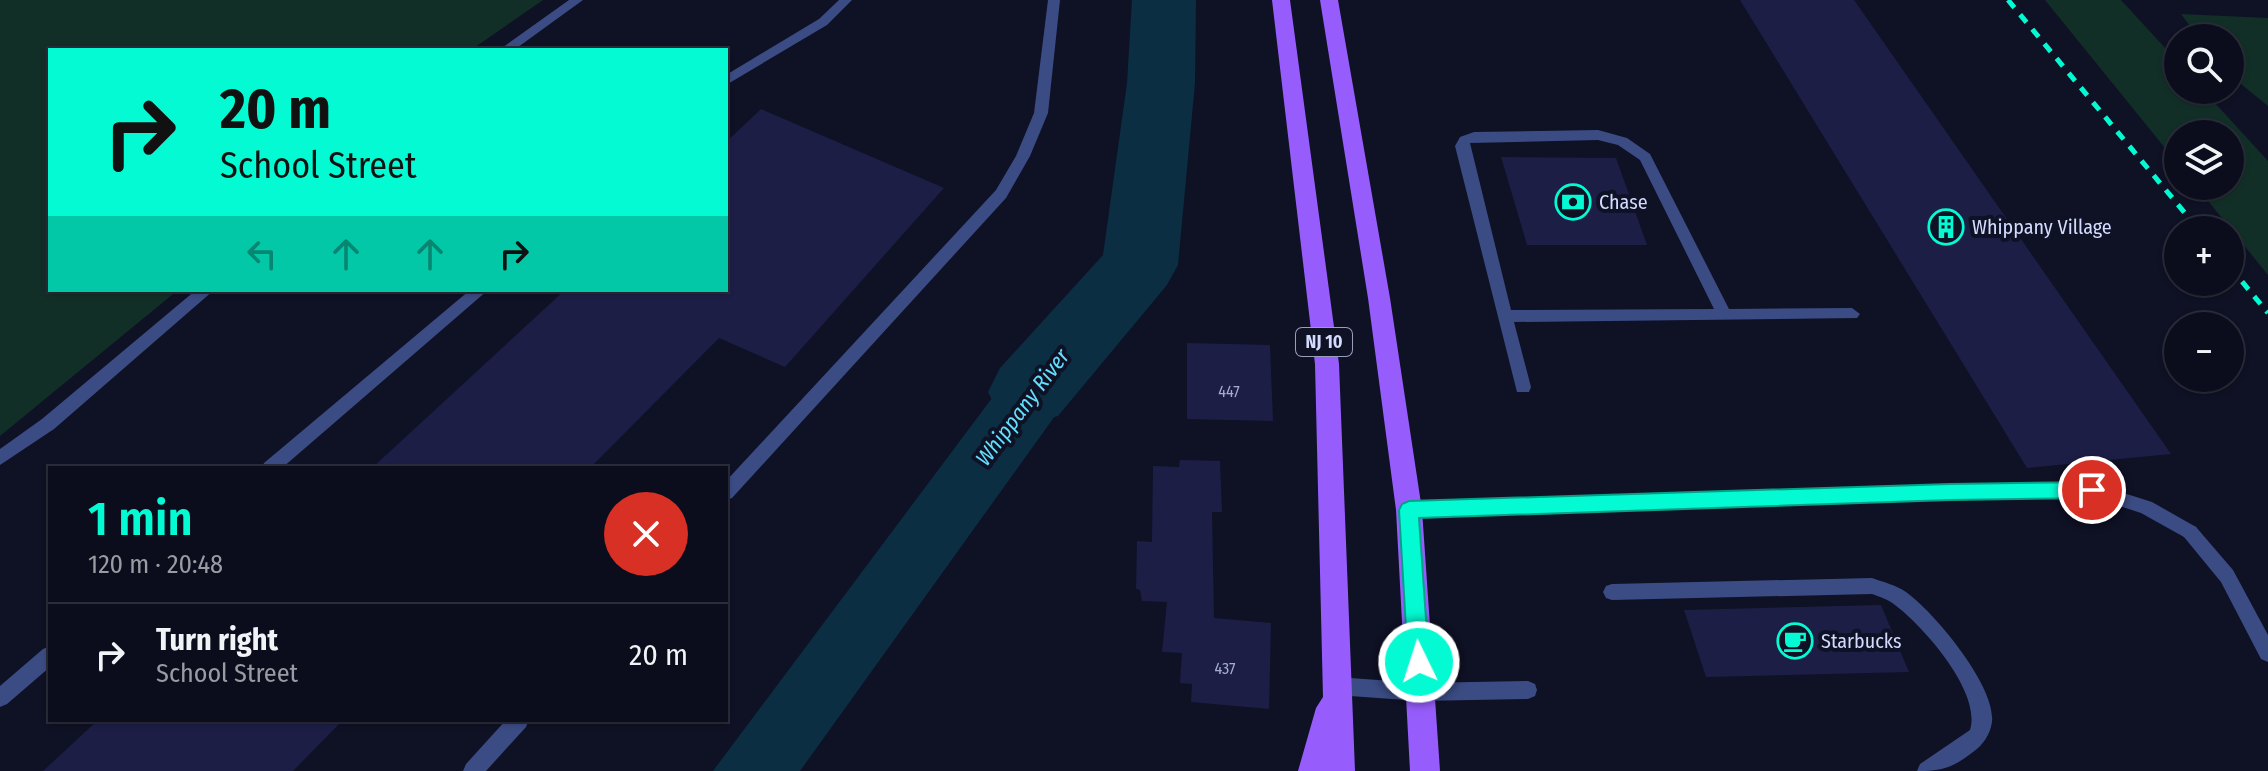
<!DOCTYPE html>
<meta charset="utf-8">
<style>
body{margin:0;font-family:"Fira Sans Condensed",sans-serif;background:#141625;color:#f1f3f6;height:100vh;display:flex;flex-direction:column;font-size:30px;white-space:nowrap}
*{box-sizing:border-box;margin:0}
p{font-size:26px;color:#9a9ca3}
.icon{flex:none;width:44px;height:44px;fill:none;stroke:currentColor;stroke-width:2;stroke-linecap:round;stroke-linejoin:round}
.map{position:relative;flex:1;overflow:hidden}
.sheet{position:absolute;left:48px;top:466px;width:680px;height:256px;display:flex;flex-direction:column;background:#0b0d1c;border-radius:0px;box-shadow:0 2px 6px #0004,0 0 0 2px #2b2d3b}
.sheet>*{flex:none}
.banner{position:absolute;left:48px;top:48px;width:680px;height:244px;border-radius:0px;box-shadow:0 2px 6px #0004,0 0 0 2px #2b2d3b;background:#04fad2;color:#111;overflow:hidden}
.tools{position:absolute;left:2164px;top:24px;display:grid;gap:16px}
.tools a{display:grid;place-items:center;width:80px;height:80px;border-radius:50%;background:#0b0d1c;box-shadow:0 2px 6px #0004,0 0 0 2px #2b2d3b;font-size:40px}
.pin{position:absolute;display:grid;place-items:center;width:68px;height:68px;color:#fff;margin:-34px;border:4px solid #fff;border-radius:50%;box-shadow:0 2px 8px #0007}
.me{position:absolute;width:88px;margin:-44px;rotate:356deg;stroke-linejoin:round;filter:drop-shadow(0 0 6px #0008)}
.turn{display:flex;align-items:center;gap:28px;height:168px;padding:0 40px;font-size:36px}
.turn .icon{width:104px;height:104px;stroke-width:2.5}
.turn b{display:block;font-size:56px;line-height:68px}
.lanes{display:flex;align-items:center;height:76px;padding:0 40px;background:#0003;justify-content:center;gap:40px;direction:ltr}
.lanes .off{opacity:.35}
.round{display:grid;place-items:center;flex:none;width:84px;height:84px;border-radius:42px;background:#141625}
.head{display:flex;align-items:center;justify-content:space-between;height:136px;padding:0 40px}
h1{font-size:48px;font-weight:600;line-height:60px;color:#04fad2}
ul{padding:0;list-style:none}
li{display:flex;align-items:center;gap:24px;height:104px;padding:0 40px;border-top:2px solid #2b2d3b}
li div{flex:1}
li b{display:block;font-size:30px}
li em{font-style:normal}
.map>svg:first-child{display:block}
</style>
<div class="map">
<svg width="2268" height="771" viewBox="0 0 2268 771">
<rect width="100%" height="100%" fill="#0f1125"/>
<g fill="#122f27">
<polygon points="0,0 543,0 471,50 50,50 50,290 178,290 0,436"/>
<polygon points="2045,0 2121,0 2178,62 2178,90 2203,90 2268,161 2268,275 2196,186 2230,186 2230,134 2178,134 2178,164"/>
<polygon points="2181,14 2268,18 2268,106 2230,75 2230,38 2199,38"/>
</g>
<polygon fill="#0b2e43" points="1072,291 1126,317 800,771 713,771"/>
<g fill="none" stroke-linecap="round" stroke-linejoin="round">
<polygon fill="#0b2e43" fill-rule="evenodd" points="1132,0 1196,0 1195,83 1178,265 1167,285 1058,416 1029,425 1000,416 988,392 1000,368 1103,255 1127,83"/>
</g>
<g fill="#1c1e46">
<polygon points="1740,0 1854,0 2171,454 2027,468"/>
<polygon points="761,109 944,188 785,367 719,338 590,468 372,468 565,290 726,290 726,142"/>
<polygon points="1501,157 1616,158 1647,245 1527,245"/>
<polygon points="1187,343 1270,345 1273,421 1187,419"/>
<polygon points="1180,460 1220,461 1222,512 1212,512 1214,618 1271,623 1269,709 1191,702 1192,684 1180,683 1182,653 1162,652 1167,602 1142,601 1140,590 1136,589 1137,541 1152,542 1153,466 1179,467"/>
<polygon points="1881,605 1909,672 1706,677 1684,610"/>
<polygon points="98,720 343,720 293,771 43,771"/>
</g>
<g fill="none" stroke-linecap="round" stroke-linejoin="round">
<g fill="#3b4c84" fill-rule="evenodd">
<polygon points="569,0 583,0 514,50 499,50"/>
<polygon points="839,0 852,0 827,25 726,85 726,75 819,19"/>
<polygon points="1048,0 1060,0 1048,113 1030,156 1006,198 732,498 726,500 726,481 996,190 1016,156 1034,113"/>
<path d="M1598,130L1627,138L1650,154L1729,309L1852,308L1860,314L1857,318L1514,322L1531,387L1529,392H1517L1455,146L1460,137L1474,132ZM1598,140L1618,145L1640,160L1714,309L1511,310L1470,143Z"/>
<polygon points="196,290 214,290 54,429 0,465 0,449 42,419"/>
<polygon points="470,290 488,290 282,468 262,468 264,463"/>
<polygon points="2190,524 2196,527 2233,570 2268,635 2268,662 2261,659 2221,582 2184,537 2181,532 2184,527"/>
<path d="M1872,578C1883,582 1896,585 1906,592C1934,612 1996,686 1992,722C1990,735 1983,745 1973,752C1952,768 1943,771 1917,771L1920,764L1970,730C1982,692 1923,626 1895,605C1888,599 1880,597 1872,594L1612,600L1606,598L1603,592L1606,586L1612,584Z"/>
<polygon points="50,646 50,667 7,704 0,707 0,686 43,649"/>
<polygon points="1336,677 1420,683 1528,681 1535,684 1537,690 1535,696 1528,699 1420,701 1336,695 1329,692 1327,686 1329,680"/>
<polygon points="506,720 529,720 526,727 486,771 463,771 466,764"/>
</g>
<polygon fill="#3b4c84" fill-rule="evenodd" points="2092,483 2152,502 2196,527 2199,532 2196,537 2190,540 2184,537 2141,513 2092,497 1950,499 1409,517 1403,515 1400,510 1403,505 1409,503 1950,485"/>
<g fill="#975dfc" fill-rule="evenodd">
<polygon points="1272,0 1290,0 1339,364 1355,771 1298,771 1316,708 1323,697 1315,364"/>
<polygon points="1320,0 1338,0 1390,298 1422,510 1440,771 1410,771 1396,510 1368,298"/>
</g>
<g stroke="#04fad2" stroke-width="5" stroke-dasharray="10 9" stroke-linecap="butt">
<polyline points="2008,0 2199,230"/>
<polyline points="2230,267 2268,313"/>
</g>
</g>
<polygon fill="#04fad2" stroke="#03a288" stroke-width="2" points="2092,482 2099,484 2102,490 2099,496 2092,498 1950,500 1419,518 1429,662 1426,669 1419,671 1411,669 1408,662 1399,510 1402,504 1409,501 1950,484"/>
<defs>
<symbol id="bank-ring" viewBox="-11 -11 22 22"><circle r="9.5" fill="#0f1125" stroke="#04fad2" stroke-width="1.5"/><path d="M-6-4H6V4H-6ZM0-2.3a2.3 2.3 0 1 0 0 4.6a2.3 2.3 0 1 0 0-4.6Z" fill="#04fad2"/></symbol>
<symbol id="building-ring" viewBox="-11 -11 22 22"><circle r="9.5" fill="#0f1125" stroke="#04fad2" stroke-width="1.5"/><path d="M-4-6H4V6H1V3H-1V6H-4ZM-2.5-4.3h1.7v1.8h-1.7ZM.8-4.3h1.7v1.8H.8ZM-2.5-1h1.7V.8h-1.7ZM.8-1h1.7V.8H.8Z" fill="#04fad2"/></symbol>
<symbol id="cafe-ring" viewBox="-11 -11 22 22"><circle r="9.5" fill="#0f1125" stroke="#04fad2" stroke-width="1.5"/><path d="M-5.5-4.5H6V0H3Q3 3.5 0 3.5H-2.5Q-5.5 3.5-5.5 0ZM3-3.2v2h1.7v-2ZM-6 4.5H4V6H-6Z" fill="#04fad2"/></symbol>
</defs>
<g fill-rule="evenodd">
<use href="#bank-ring" x="1553" y="182" width="40" height="40"/>
<use href="#building-ring" x="1926" y="207" width="40" height="40"/>
<use href="#cafe-ring" x="1775" y="621" width="40" height="40"/>
</g>
<g text-anchor="middle" stroke-width="8" stroke-linejoin="round" paint-order="stroke">
<g font-size="16" fill="#a6acd0">
<text x="1229" y="397">447</text>
<text x="1225" y="674">437</text>
</g>
<rect fill="#0f1125" stroke="#999ebd" stroke-width="2" x="1296" y="328" width="56" height="28" rx="6"/>
<g font-size="18" font-weight="bold" fill="#d4dbfe">
<text x="1324" y="348">NJ 10</text>
</g>
<g font-size="20" fill="#d4dbfe" stroke="#0f1125" text-anchor="start">
<text x="1599" y="209">Chase</text>
<text x="1972" y="234">Whippany Village</text>
<text x="1821" y="648">Starbucks</text>
</g>
<g font-size="22" font-style="italic" fill="#64defc" stroke="#0f1125">
<text transform="translate(1022 407) rotate(-53)" y="8">Whippany River</text>
</g>
</g>
</svg>
<div class="tools">
<a><svg class="icon" aria-label="search" viewBox="0 0 24 24"><circle cx="10" cy="10" r="6"/><path d="M15 15l6 6"/></svg></a>
<a><svg class="icon" aria-label="layers" viewBox="0 0 24 24"><path d="M12 4l9 5-9 5-9-5zM3 14l9 5 9-5"/></svg></a>
<a>+</a>
<a>−</a>
</div>
<div class="pin" style="left:2092px;top:490px;background:#d93025"><svg class="icon" aria-label="arrive" viewBox="0 0 24 24"><path d="M6 21V4h12l-3 4 3 4H6"/></svg></div>
<svg class="me" style="left:1419px;top:662px" viewBox="-20 -20 40 40"><circle r="17" fill="#04fad2" stroke="#fff" stroke-width="3"/><path d="M0-11L8 9 0 5-8 9z" fill="#fff"/></svg>
<div class="banner">
<div class="turn"><svg class="icon" aria-label="right" viewBox="0 0 24 24"><path d="M7 20v-9h11M14 6l5 5-5 5"/></svg><div><b>20 m</b>School Street</div></div>
<div class="lanes"><svg class="icon off" aria-label="left" viewBox="0 0 24 24"><path d="M17 20v-9H6M10 6l-5 5 5 5"/></svg><svg class="icon off" aria-label="ahead" viewBox="0 0 24 24"><path d="M12 20V5M6 11l6-6 6 6"/></svg><svg class="icon off" aria-label="ahead" viewBox="0 0 24 24"><path d="M12 20V5M6 11l6-6 6 6"/></svg><svg class="icon" aria-label="right" viewBox="0 0 24 24"><path d="M7 20v-9h11M14 6l5 5-5 5"/></svg></div>
</div>
<section class="sheet">
<div class="head"><div><h1>1 min</h1><p>120 m · 20:48</p></div><a class="round" style="background:#d93025;color:#fff"><svg class="icon" aria-label="close" viewBox="0 0 24 24"><path d="M6 6l12 12M18 6L6 18"/></svg></a></div>
<ul>
<li><svg class="icon" aria-label="right" viewBox="0 0 24 24"><path d="M7 20v-9h11M14 6l5 5-5 5"/></svg><div><b>Turn right</b><p>School Street</p></div><em>20 m</em></li>
</ul>
</section>
</div>
